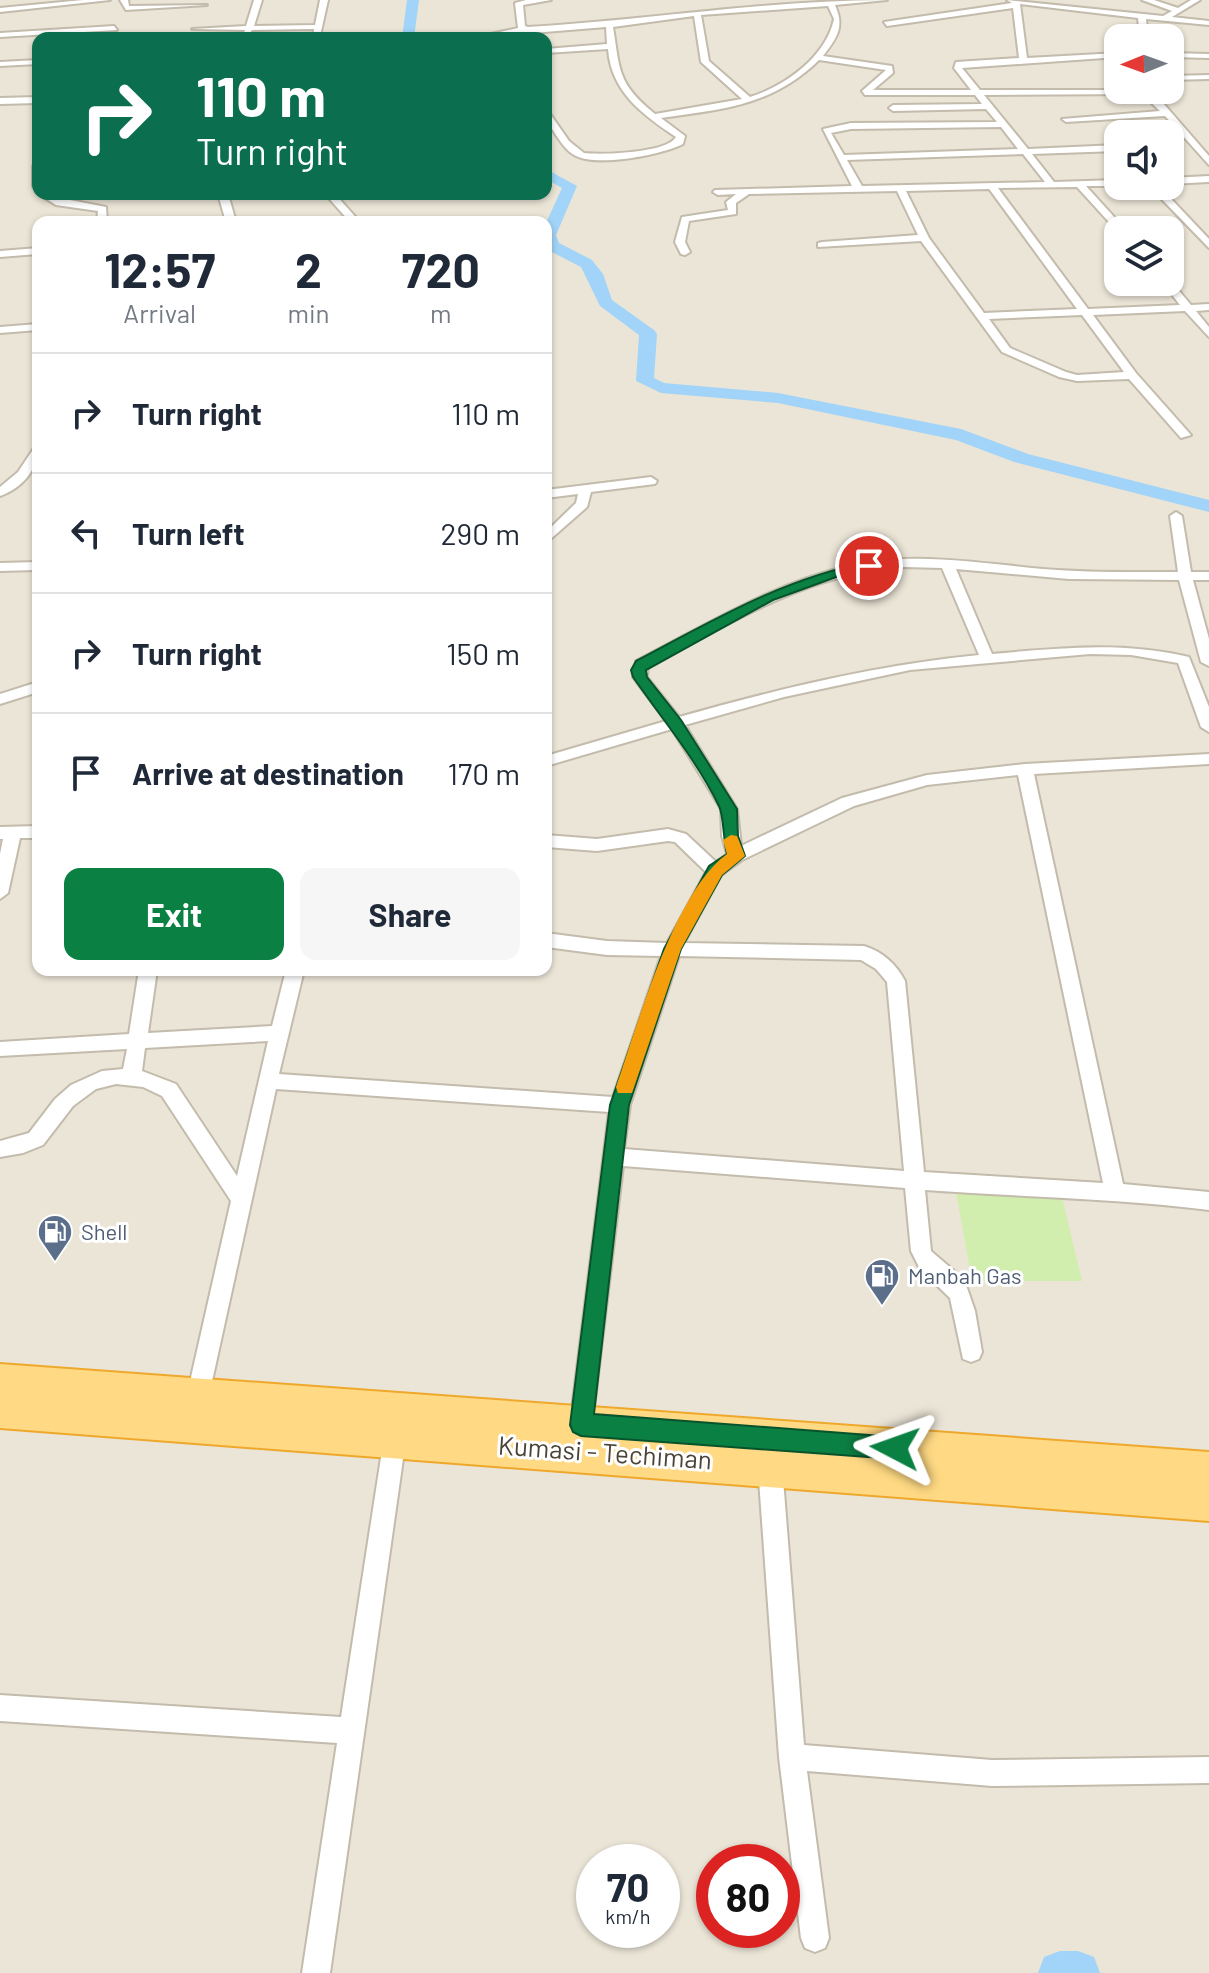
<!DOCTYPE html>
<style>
body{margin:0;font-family:Barlow,sans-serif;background:#f6f6f7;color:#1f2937;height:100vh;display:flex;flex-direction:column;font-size:30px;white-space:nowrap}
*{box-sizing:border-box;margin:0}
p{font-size:26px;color:#747a83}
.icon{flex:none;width:44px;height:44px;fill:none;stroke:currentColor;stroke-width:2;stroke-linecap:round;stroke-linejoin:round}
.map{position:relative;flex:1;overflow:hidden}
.details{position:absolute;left:32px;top:216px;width:520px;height:760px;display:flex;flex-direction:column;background:#fff;border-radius:16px;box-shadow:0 2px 6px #0004}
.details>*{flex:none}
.hud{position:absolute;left:32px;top:32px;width:520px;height:168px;border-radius:16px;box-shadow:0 2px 6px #0004;background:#0b6e4f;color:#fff;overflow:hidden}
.needle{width:52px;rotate:269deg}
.tools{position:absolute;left:1104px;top:24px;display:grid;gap:16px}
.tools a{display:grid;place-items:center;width:80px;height:80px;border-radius:16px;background:#fff;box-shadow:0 2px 6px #0004;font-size:40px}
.speed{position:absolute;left:576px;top:1844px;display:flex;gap:16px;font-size:40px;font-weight:700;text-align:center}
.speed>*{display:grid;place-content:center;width:104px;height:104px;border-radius:50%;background:#fff;box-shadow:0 2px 6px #0004;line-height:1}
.speed small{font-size:20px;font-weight:400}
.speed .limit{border:12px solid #d22;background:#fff;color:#111}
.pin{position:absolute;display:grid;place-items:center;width:68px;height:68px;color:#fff;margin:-34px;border:4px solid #fff;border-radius:50%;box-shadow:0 2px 8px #0007}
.me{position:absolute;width:88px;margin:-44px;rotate:274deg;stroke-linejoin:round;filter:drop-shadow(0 0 6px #0008)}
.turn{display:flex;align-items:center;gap:28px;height:168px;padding:0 32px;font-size:36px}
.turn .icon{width:104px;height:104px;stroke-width:2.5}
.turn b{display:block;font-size:56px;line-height:68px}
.eta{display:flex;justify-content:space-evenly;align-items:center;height:136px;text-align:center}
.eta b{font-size:48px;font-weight:700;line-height:56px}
.cta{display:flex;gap:16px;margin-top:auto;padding:16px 32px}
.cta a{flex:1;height:92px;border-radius:16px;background:#0b8043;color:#fff;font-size:32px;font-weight:700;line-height:92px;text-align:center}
.cta a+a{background:#f6f6f7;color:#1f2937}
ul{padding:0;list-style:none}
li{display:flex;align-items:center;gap:24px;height:120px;padding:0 32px;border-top:2px solid #e0e1e3}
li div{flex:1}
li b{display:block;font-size:30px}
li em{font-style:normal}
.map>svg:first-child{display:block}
</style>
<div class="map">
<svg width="1209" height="1973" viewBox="0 0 1209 1973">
<rect width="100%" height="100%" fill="#f6f3ea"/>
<g fill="#ebe5d7" fill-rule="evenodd">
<path d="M0,0H1209V1456L0,1364ZM38,38H546V194H38ZM1118,38H1170V90H1118ZM1118,134H1170V186H1118ZM38,222H546V970H38ZM1118,230H1170V282H1118Z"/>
<path d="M0,1427L1209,1519V1973H0ZM594,1862H662V1930H594ZM714,1862H782V1930H714Z"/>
</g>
<polygon fill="#d1eeaf" points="956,1192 1061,1193 1082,1281 972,1281"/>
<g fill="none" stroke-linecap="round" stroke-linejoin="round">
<g fill="#a1d4f8" fill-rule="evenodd">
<polygon points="407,0 419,0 414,38 402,38"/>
<polygon points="546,169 577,186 556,235 559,243 592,260 603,274 612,300 654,330 657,334 654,378 664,383 778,393 961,429 1028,454 1209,500 1209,512 1014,462 956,440 778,403 661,393 636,381 639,335 600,306 581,267 546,249 546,223 562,188 546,179"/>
<polygon points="1060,1951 1078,1951 1094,1957 1100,1973 1038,1973 1044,1957"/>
</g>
<defs>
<g id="minor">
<polygon points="83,0 110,0 0,12 0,8"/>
<polygon points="120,0 128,0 129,6 207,5 126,10"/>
<polygon points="254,0 262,0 254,26 315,25 320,0 328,0 320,36 313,38 314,29 252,30 247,37 243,35 245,30 192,29 246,26"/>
<path d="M526,0H551L523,5L525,26L528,27C649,20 770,0 887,0L835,5C845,27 837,38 823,56L892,66L893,73L873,90H971L954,68L956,62L1019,58L1013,8L887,26L884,22L1012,3L1007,0L1163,16L1172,11L1142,0H1154L1178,8L1191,0H1200L1172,17L1209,21V25L1146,19L1148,38H1140L1138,18L1020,4L1027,58L1118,53V57L962,68L980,90H1147L1163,103L1209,156V165L1165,116L1066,122L1062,119L1160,111L1142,94L984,95L1028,149L1118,145V151L1032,154L1054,182L1118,180V186H1086L1126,230L1118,232L1077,187L998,188L1088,309L1180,305L1162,282H1170V280L1191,305L1209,304V310L1196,311L1209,327V337L1185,311L1093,315L1136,373L1191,435L1181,438L1129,379L1077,381L1059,377L1002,352L921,241L818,247V243L822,242L918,235L897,191L749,194L736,203V214L689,221L685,242L690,252L685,255L681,254L675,242L682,217L728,210L726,202L736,194L718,195L713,192L715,190L852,186L823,129L851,123L997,122L986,109L893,111L889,108L893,105L982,104L975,95H865L862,91L886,70L819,60C772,106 723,109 661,118L685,136L683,144C661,155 598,167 576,156C566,151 560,141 554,132C549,124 546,118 546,108L569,141L584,153C603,155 667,153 676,137C643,115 611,92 608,49L546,53V49L607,44L606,27L472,38L518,28L515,3ZM828,6L834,19C826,57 785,86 750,97L709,61L701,15ZM694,16L701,62L742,99L655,114C616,83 620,68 613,27ZM1001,127L1018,149L844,155L831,133L851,129ZM1023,154L1045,182L862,186L847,160ZM989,189L990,190L1077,309L984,313L929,238L906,191ZM1082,315L1124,372L1077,375L1066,372L1010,348L989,319Z"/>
<polygon points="114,26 117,30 0,37 0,33"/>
<polygon points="1170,53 1209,54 1209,58 1170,57"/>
<polygon points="38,60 38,64 0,66 0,62"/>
<polygon points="1209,75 1209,79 1170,80 1170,76"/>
<polygon points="38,97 38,103 0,104 0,98"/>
<polygon points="38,163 38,189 33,186 33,166"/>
<polygon points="1209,176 1209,182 1170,184 1170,178"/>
<polygon points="1149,186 1159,186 1209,239 1209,248"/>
<polygon points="39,194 106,207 107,222 97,222 98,211 56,205"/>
<polygon points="218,194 228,194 236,222 226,222"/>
<polygon points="325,194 335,194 360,222 350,222"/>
<polygon points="38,248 38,254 0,257 0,251"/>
<polygon points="38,324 38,330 0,333 0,327"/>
<path d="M38,447C38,470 22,488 0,496V487L18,472L34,448Z"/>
<polygon points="651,477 657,481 655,484 591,492 587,507 546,543 546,532 576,503 578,494 546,498 546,490"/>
<path d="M1176,512L1182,516L1191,572H1209V580H1193L1209,639V666L1201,662L1179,580L1069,579L956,569L992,654C1059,648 1123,641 1189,657L1209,707V732L1201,727L1178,663L1131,655L1090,654L910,670L784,697L685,725L737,809L741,846L842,798L927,775L1025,764L1209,754V764L1034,774L1123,1184L1209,1192V1210C1115,1198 1020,1197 925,1190L931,1251L960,1276L967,1288L975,1311L982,1352L979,1359L971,1362L963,1359L950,1298L920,1269L911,1251L905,1188L623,1166L592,1425L589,1433L581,1436L573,1433L570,1425L609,1112L276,1089L209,1395L206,1403L198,1406L190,1403L187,1395L231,1201L162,1096L143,1087L116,1084L96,1089L73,1106L43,1145L23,1153L0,1157V1141L29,1133L55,1099L71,1085L102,1071L123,1069L127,1049L0,1056V1042L129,1034L139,970H157L148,1033L272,1026L286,970H304L279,1074L613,1097L661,956L607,955L546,947V933L607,941L667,943L706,872L675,842L668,841L597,851L546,847V835L597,839L668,829L686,834L716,862L727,854L722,836L721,809L672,729L546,766V756L666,721L633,677L636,661C705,626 771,584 848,566C912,551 978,563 1043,569C1088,573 1133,572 1178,572L1170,516ZM905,567L942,568L979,655C876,665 778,689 679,717L647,677L648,666C733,623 806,573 905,567ZM1018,775L1103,1183L924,1172L905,981C896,964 883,952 864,946L684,943L721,875L742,860L854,806L927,785ZM679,956L861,960L876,969L887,982L904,1171L624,1149L630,1105ZM268,1041L237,1176L176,1084L142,1071L145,1048Z"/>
<polygon points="38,562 38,570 0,571 0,563"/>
<polygon points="38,682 38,692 0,704 0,694"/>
<polygon points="38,826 38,838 20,838 8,893 0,899 0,854 3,839 0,839 0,827"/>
<polygon points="395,1427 403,1430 406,1438 330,1973 302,1973 337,1743 0,1721 0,1695 341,1717 384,1438 387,1430"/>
<polygon points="770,1455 778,1458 782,1466 804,1745 992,1760 1209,1757 1209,1783 992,1786 807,1771 829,1938 825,1948 815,1952 805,1948 801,1938 779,1757 758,1466 762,1458"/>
</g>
<polygon id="trunk" points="0,1364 1209,1452 1209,1521 0,1428"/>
</defs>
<use href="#minor" stroke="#c3bbab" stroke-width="4"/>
<use href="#trunk" stroke="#eea82c" stroke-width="4"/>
<use href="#minor" fill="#fff" fill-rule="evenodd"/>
<use href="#trunk" fill="#ffd983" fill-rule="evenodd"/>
</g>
<path fill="#0b8043" stroke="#07532c" stroke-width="2" d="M869,562L876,566L874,569L839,576L773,600L646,670L647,677L681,720L737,809L738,836L745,856L722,875L681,949L629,1105L594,1414L895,1437L904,1440L907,1448L904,1456L895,1459L581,1436L573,1432L570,1425L610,1105L664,949L709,866L727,854C723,839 724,816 719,806C696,759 662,719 633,677L631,670L636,661C712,621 784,578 869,562Z"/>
<path fill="#f59e0b" d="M731,835L737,836L745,856L722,875L681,949L632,1093H618L616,1087C638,1024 674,892 727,854L723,840Z"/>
<defs>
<symbol id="fuel-pin" viewBox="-11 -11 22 30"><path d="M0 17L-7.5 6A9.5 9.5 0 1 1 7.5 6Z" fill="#5c6f8a" stroke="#fff"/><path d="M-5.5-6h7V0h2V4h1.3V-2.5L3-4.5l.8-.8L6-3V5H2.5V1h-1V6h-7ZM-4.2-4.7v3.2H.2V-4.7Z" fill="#fff"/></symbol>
</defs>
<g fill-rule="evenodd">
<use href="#fuel-pin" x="35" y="1212" width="40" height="54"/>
<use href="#fuel-pin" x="862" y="1256" width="40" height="54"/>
</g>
<g text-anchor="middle" stroke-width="6" stroke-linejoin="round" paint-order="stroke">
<g font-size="22" fill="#4e5e75" stroke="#fff" text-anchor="start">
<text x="81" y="1240">Shell</text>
<text x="908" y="1284">Manbah Gas</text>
</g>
<g font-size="26" fill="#4b4337" stroke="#fff">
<text transform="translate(605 1453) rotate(4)" y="9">Kumasi - Techiman</text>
</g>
</g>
</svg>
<div class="tools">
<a><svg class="needle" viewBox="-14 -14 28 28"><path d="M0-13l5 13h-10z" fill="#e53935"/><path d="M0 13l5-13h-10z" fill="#747a83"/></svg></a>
<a><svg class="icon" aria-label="sound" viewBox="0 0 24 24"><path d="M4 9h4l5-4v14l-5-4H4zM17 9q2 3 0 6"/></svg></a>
<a><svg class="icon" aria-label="layers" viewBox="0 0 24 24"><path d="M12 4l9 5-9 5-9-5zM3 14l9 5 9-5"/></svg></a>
</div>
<div class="speed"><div>70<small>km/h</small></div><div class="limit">80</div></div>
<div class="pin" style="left:869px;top:566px;background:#d93025"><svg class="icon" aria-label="arrive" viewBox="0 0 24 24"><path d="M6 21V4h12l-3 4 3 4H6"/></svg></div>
<svg class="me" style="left:895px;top:1448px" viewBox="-20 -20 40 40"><path d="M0-17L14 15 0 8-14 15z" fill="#0b8043" stroke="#fff" stroke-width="4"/></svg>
<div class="hud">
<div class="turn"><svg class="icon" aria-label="right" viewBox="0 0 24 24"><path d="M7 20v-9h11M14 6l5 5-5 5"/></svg><div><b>110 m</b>Turn right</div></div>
</div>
<section class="details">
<div class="eta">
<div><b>12:57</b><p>Arrival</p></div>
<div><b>2</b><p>min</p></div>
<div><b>720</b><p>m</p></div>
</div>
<ul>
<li><svg class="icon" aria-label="right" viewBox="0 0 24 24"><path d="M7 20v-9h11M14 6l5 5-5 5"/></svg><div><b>Turn right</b></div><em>110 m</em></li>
<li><svg class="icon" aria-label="left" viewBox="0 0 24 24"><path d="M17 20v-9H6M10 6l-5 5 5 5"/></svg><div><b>Turn left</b></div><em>290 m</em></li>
<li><svg class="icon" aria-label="right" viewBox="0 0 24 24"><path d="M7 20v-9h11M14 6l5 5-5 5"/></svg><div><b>Turn right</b></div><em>150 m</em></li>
<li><svg class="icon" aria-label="arrive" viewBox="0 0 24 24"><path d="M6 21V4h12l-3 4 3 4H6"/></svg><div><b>Arrive at destination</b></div><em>170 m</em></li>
</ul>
<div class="cta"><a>Exit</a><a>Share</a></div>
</section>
</div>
